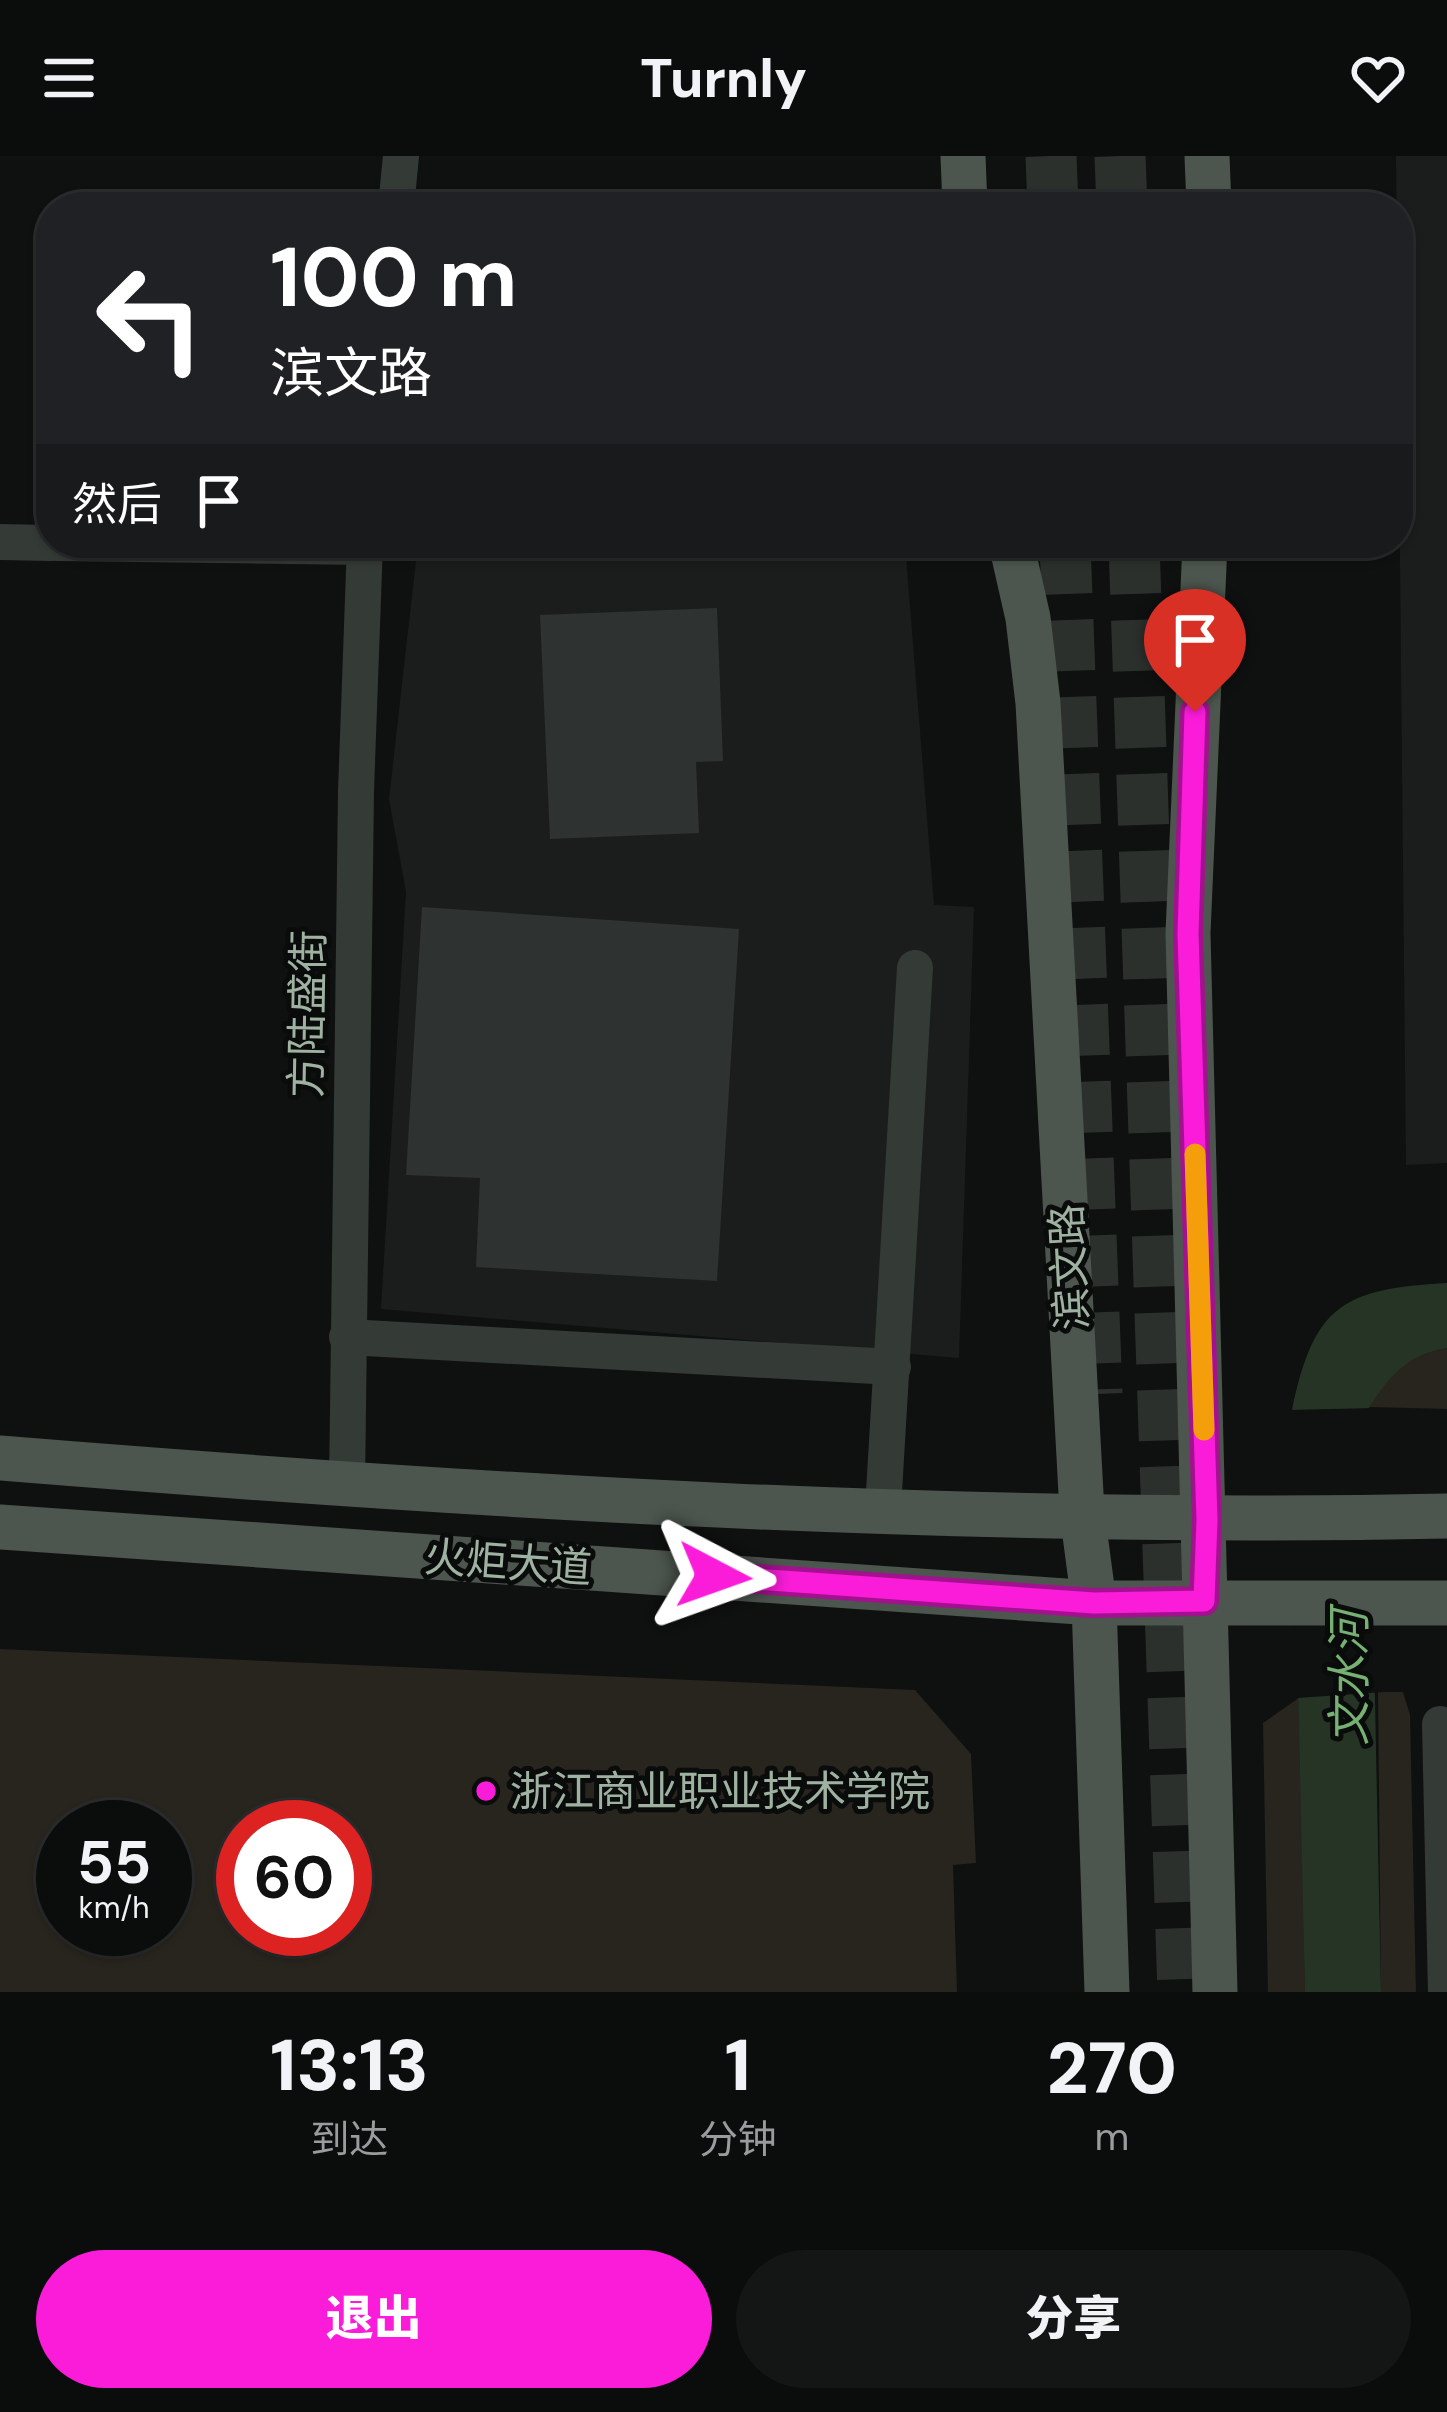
<!DOCTYPE html>
<html lang="zh">
<meta charset="utf-8">
<style>
body{margin:0;font-family:"DM Sans","Noto Sans SC",sans-serif;background:#141515;color:#f1f3f6;height:100vh;display:flex;flex-direction:column;font-size:45px;white-space:nowrap}
*{box-sizing:border-box;margin:0}
p{font-size:39px;color:#9a9b9d}
.icon{flex:none;width:66px;height:66px;fill:none;stroke:currentColor;stroke-width:2;stroke-linecap:round;stroke-linejoin:round}
.map{position:relative;height:1836px;overflow:hidden}
.drawer{display:flex;flex-direction:column;background:#0b0c0c;flex:1}
.drawer>*{flex:none}
.guide{position:absolute;left:36px;top:36px;width:1377px;height:366px;border-radius:48px;box-shadow:0 3px 9px #0004,0 0 0 3px #2b2c2d;background:#202124;color:#fff;overflow:hidden}
.speed{position:absolute;left:36px;top:1644px;display:flex;gap:24px;font-size:60px;font-weight:700;text-align:center}
.speed>*{display:grid;place-content:center;width:156px;height:156px;border-radius:50%;background:#0b0c0c;box-shadow:0 3px 9px #0004,0 0 0 3px #2b2c2d;line-height:1}
.speed small{font-size:30px;font-weight:400}
.speed .limit{border:18px solid #d22;background:#fff;color:#111}
.pin{position:absolute;display:grid;place-items:center;width:102px;height:102px;color:#fff;margin:-123px -51px;border-radius:50% 50% 50% 0;rotate:-45deg;box-shadow:0 0 12px #0007}
.pin .icon{rotate:45deg}
.me{position:absolute;width:132px;margin:-66px;rotate:94deg;stroke-linejoin:round;filter:drop-shadow(0 0 9px #0008)}
.turn{display:flex;align-items:center;gap:42px;height:252px;padding:0 36px;font-size:54px}
.turn .icon{width:156px;height:156px;stroke-width:2.5}
.turn b{display:block;font-size:84px;line-height:102px}
.then{display:flex;align-items:center;height:114px;padding:0 36px;background:#0003;gap:24px;font-size:45px}
.eta{display:flex;justify-content:space-evenly;align-items:center;height:204px;text-align:center}
.eta b{font-size:72px;font-weight:800;line-height:84px}
.button{display:flex;gap:24px;margin-top:auto;padding:24px 36px}
.button a{flex:1;height:138px;border-radius:72px;background:#fb1cda;color:#fff;font-size:48px;font-weight:800;line-height:138px;text-align:center}
.button a+a{background:#141515;color:#f1f3f6}
header{display:flex;justify-content:space-between;align-items:center;height:156px;padding:0 36px;background:#0b0c0c;font-size:54px;font-weight:800}
.map>svg:first-child{display:block}
</style>
<header><svg class="icon" aria-label="menu" viewBox="0 0 24 24"><path d="M4 6h16M4 12h16M4 18h16"/></svg>Turnly<svg class="icon" aria-label="heart" viewBox="0 0 24 24"><path d="M12 20l-8-8c-3-5 5-10 8-4 3-6 11-1 8 4z"/></svg></header>
<div class="map">
<svg width="1447" height="1836" viewBox="0 0 1447 1836">
<rect width="100%" height="100%" fill="#0f1010"/>
<g fill="#1b1d1c">
<polygon points="1396,0 1447,0 1447,1007 1406,1009"/>
<polygon points="418,387 665,387 906,401 934,749 974,751 959,1202 381,1153 406,736 389,643"/>
</g>
<g fill="#28241e" fill-rule="evenodd">
<path d="M1447,1192V1253L1369,1251C1390,1219 1408,1199 1447,1192Z"/>
<path d="M0,1493L915,1534L971,1598L976,1707L953,1709L957,1836H0ZM63,1671H165V1773H63ZM243,1671H345V1773H243Z"/>
<polygon points="1378,1536 1403,1536 1410,1559 1416,1836 1381,1836"/>
<polygon points="1303,1539 1305,1836 1268,1836 1263,1567"/>
</g>
<path fill="#263425" d="M1447,1127V1192C1408,1199 1390,1219 1369,1252L1381,1836H1305L1292,1254C1314,1148 1344,1133 1447,1127Z"/>
<polygon fill="#0f1010" points="1376,1252 1384,1536 1297,1542 1286,1254"/>
<g fill="#2e3230">
<polygon points="717,452 723,605 696,606 699,677 550,683 540,459"/>
<polygon points="422,751 739,773 717,1125 476,1111 480,1022 406,1019"/>
</g>
<g fill="none" stroke-linecap="round" stroke-linejoin="round">
<g stroke="#2c302d" stroke-width="51" stroke-dasharray="51 26" stroke-linecap="butt">
<polyline points="1051,0 1053,51"/>
<polyline points="1120,0 1122,51"/>
<polyline points="1065,387 1097,1238"/>
<polyline points="1134,387 1183,1836"/>
</g>
<g stroke="#343a36" stroke-width="36">
<polyline points="396,51 401,0"/>
<polyline points="0,386 51,387"/>
<polyline points="57,387 364,391"/>
<polyline points="347,1181 893,1211"/>
<polyline points="347,1330 356,635 365,387"/>
<polyline points="883,1353 915,812"/>
<polyline points="1440,1568 1446,1836"/>
</g>
<g stroke="#4c554e" stroke-width="45">
<polyline points="963,0 965,51"/>
<polyline points="1207,0 1209,51"/>
<polyline points="1011,387 1028,462 1038,547 1082,1356 1094,1447 1107,1836"/>
<polyline points="1205,387 1188,777 1215,1836"/>
<path d="M0,1302C480,1341 966,1370 1447,1360"/>
<polyline points="0,1371 1094,1447 1447,1447"/>
</g>
</g>
<g fill="none" stroke-linecap="round" stroke-linejoin="round">
<defs>
<polyline id="route" points="714,1420 1094,1447 1204,1445 1207,1364 1188,778 1195,556"/>
</defs>
<use href="#route" stroke="#a3128e" stroke-width="30"/>
<use href="#route" stroke="#fb1cda" stroke-width="21"/>
<polyline stroke="#f59e0b" stroke-width="21" points="1195,998 1204,1274"/>
</g>
<circle fill="#fb1cda" stroke="#0a0b0b" stroke-width="4.5" cx="486" cy="1635" r="12"/>
<g text-anchor="middle" stroke-width="10" stroke-linejoin="round" paint-order="stroke">
<g font-size="42" fill="#9fb2a2" stroke="#0a0b0b">
<text transform="translate(307 858) rotate(-89)" y="15">方陆盛街</text>
<text transform="translate(1069 1111) rotate(-93)" y="15">滨文路</text>
<text transform="translate(508 1406) rotate(4)" y="15">火炬大道</text>
</g>
<g font-size="42" fill="#9fb2a2" stroke="#0a0b0b" text-anchor="start">
<text x="510" y="1650">浙江商业职业技术学院</text>
</g>
<g font-size="45" font-style="italic" fill="#76b073" stroke="#0a0b0b">
<text transform="translate(1349 1522) rotate(-90)" y="16">文水河</text>
</g>
</g>
</svg>
<div class="speed"><div>55<small>km/h</small></div><div class="limit">60</div></div>
<div class="pin" style="left:1195px;top:556px;background:#d93025"><svg class="icon" aria-label="arrive" viewBox="0 0 24 24"><path d="M6 21V4h12l-3 4 3 4H6"/></svg></div>
<svg class="me" style="left:714px;top:1420px" viewBox="-20 -20 40 40"><path d="M0-17L14 15 0 8-14 15z" fill="#fb1cda" stroke="#fff" stroke-width="4"/></svg>
<div class="guide">
<div class="turn"><svg class="icon" aria-label="left" viewBox="0 0 24 24"><path d="M17 20v-9H6M10 6l-5 5 5 5"/></svg><div><b>100 m</b>滨文路</div></div>
<div class="then">然后<svg class="icon" aria-label="arrive" viewBox="0 0 24 24"><path d="M6 21V4h12l-3 4 3 4H6"/></svg></div>
</div>
</div>
<section class="drawer">
<div class="eta">
<div><b>13:13</b><p>到达</p></div>
<div><b>1</b><p>分钟</p></div>
<div><b>270</b><p>m</p></div>
</div>
<div class="button"><a>退出</a><a>分享</a></div>
</section>
